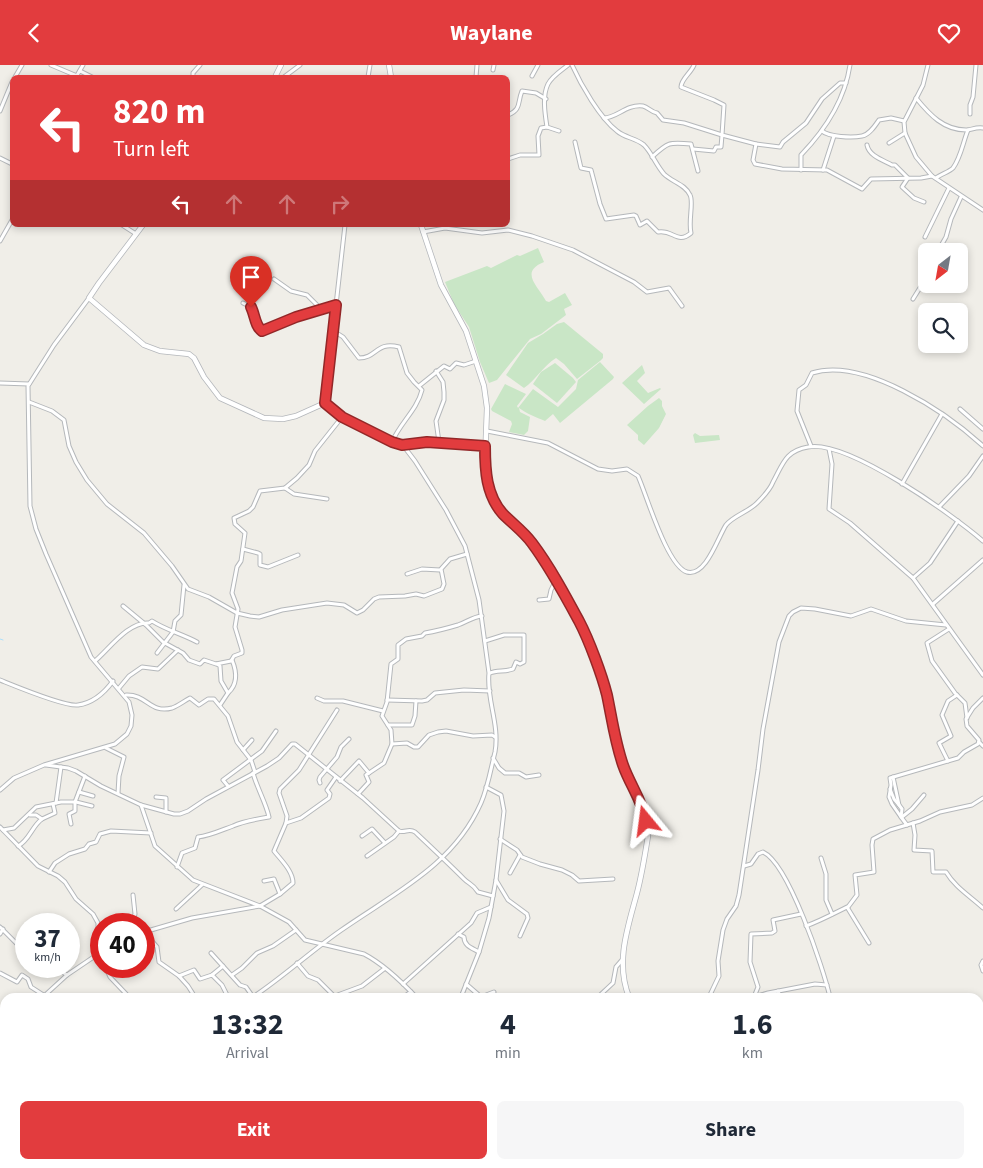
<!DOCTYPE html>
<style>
body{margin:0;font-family:"Source Sans 3",sans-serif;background:#f6f6f7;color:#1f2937;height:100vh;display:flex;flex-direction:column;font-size:19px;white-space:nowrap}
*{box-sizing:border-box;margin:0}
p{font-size:16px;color:#747a83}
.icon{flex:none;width:28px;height:28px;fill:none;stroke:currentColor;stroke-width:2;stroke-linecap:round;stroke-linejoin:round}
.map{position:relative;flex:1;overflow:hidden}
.drawer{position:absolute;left:0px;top:928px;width:984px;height:176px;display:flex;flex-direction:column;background:#fff;border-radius:15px 15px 0 0;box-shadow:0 2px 8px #0003}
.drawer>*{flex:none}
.hud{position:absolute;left:10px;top:10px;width:500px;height:152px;border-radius:8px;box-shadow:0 2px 8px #0003;background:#e23c3e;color:#fff;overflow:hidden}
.needle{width:32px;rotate:211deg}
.tools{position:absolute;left:918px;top:178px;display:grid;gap:10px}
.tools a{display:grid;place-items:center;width:50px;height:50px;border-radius:8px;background:#fff;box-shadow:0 2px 8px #0003;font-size:25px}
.speed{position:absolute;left:15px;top:848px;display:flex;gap:10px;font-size:25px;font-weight:700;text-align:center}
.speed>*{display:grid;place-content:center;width:65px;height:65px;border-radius:50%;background:#fff;box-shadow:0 2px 8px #0003;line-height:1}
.speed small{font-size:12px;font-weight:400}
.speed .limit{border:8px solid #d22;background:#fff;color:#111}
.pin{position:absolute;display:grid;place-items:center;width:42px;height:42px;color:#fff;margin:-51px -21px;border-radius:50% 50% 50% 0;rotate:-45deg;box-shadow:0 0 5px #0007}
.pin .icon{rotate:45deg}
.me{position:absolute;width:55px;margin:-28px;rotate:344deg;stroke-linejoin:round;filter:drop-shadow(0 0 4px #0008)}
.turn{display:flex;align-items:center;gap:18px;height:105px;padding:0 20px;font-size:22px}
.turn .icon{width:65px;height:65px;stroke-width:2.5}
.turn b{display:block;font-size:35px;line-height:42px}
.lanes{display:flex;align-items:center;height:48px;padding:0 20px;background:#0003;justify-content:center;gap:25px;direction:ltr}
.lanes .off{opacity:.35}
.eta{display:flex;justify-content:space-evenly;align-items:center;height:85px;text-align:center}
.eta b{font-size:30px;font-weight:700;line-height:35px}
.action{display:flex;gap:10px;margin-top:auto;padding:10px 20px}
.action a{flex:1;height:58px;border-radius:8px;background:#e23c3e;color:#fff;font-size:20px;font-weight:700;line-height:58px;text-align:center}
.action a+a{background:#f6f6f7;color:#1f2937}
header{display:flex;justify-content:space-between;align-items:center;height:65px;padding:0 20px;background:#e23c3e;color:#fff;font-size:22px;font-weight:700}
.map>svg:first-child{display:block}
</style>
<header><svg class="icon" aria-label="back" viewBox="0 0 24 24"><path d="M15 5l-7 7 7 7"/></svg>Waylane<svg class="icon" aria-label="heart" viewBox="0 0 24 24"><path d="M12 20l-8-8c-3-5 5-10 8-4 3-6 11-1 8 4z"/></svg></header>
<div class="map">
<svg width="983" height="1103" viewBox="0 0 983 1103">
<rect width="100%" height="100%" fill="#f0eee8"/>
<g fill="#c9e6c6">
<path d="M538,183L544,197C519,207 538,221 546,236L549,237L565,228L572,240L564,244L566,250L541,269L530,274L497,315L489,318L480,297L469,262L454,239L445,217L487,201L491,203L517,190L520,191Z"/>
<path d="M564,257L603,289V293L600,296L577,314L564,299L556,293C543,301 536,315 524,323L506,310L528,278L543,269L557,259Z"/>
<path d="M600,297L614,312L613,314L560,358L553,349L545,356C536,352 527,349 519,343L520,347L530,352L528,366L524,370L509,367L512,359L511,356L492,346L491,344L505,319L526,329L517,341L518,343L533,324L558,342L576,324L578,315Z"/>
<polygon points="555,298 573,313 576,317 557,338 533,319 541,307"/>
<polygon points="642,300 645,308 637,316 648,328 660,323 661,324 644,339 622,318"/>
<polygon points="659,333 662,336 662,341 666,349 659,363 644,380 638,375 638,370 627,360 648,341"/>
<polygon points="695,368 700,371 719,370 720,375 695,378 693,370"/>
</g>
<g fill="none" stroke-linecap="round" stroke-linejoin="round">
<polyline stroke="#ade0fb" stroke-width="1" points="0,574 3,575"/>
<defs>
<g id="street">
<polyline points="51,0 77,11"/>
<path d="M572,0C581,20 600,53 617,66C625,73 636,73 644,80C652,88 656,100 664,109C672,117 685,119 690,130C694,137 688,156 691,168C677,180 673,164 658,167L647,156L640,160L636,151L634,150L606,154L600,139L591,105L581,103L575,77"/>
<path d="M694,0C691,8 681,14 681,22L714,35L724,40L722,70L756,79L753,95L755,99L782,104L827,105L862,124L871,114L921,113L932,111"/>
<polyline points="928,0 923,20 904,57 905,68 916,92 932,111 983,145"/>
<polyline points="493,5 494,0"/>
<polyline points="80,6 92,12"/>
<polyline points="532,11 538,0"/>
<polyline points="15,12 22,0"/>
<polyline points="76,12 83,0"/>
<polyline points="193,12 193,8 200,0"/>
<polyline points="284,12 300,0"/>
<polyline points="368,12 370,0"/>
<polyline points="476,12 477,0"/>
<path d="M916,33C929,49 944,66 968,65C973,64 977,62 983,63"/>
<polyline points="0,46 12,17"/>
<polyline points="970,49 970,40 973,32 976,0"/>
<path d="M508,50C522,44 517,38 522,26L536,28L546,34"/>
<path d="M604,53C617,53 626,39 643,41C648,42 651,47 657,48L663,55L684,58L722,70L721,82H716L714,86L693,84"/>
<path d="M559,66L547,62C545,49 542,31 548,19C552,11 562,5 568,0"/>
<path d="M822,66C829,72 852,73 862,71C869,70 875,61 879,55L891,53L904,56"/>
<polyline points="889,78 905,68"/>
<polyline points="756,79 780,82 783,77 806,58 822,34 840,18 846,18"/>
<path d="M867,80C869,91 883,95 892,100H895L908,113L902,122L914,133L924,137"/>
<path d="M652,92C668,77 669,77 691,79L698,106"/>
<polyline points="0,93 12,99"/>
<polyline points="508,94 520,90 539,90 538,71 541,63 547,62"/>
<path d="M801,105V90C825,65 845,34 850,0"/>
<polyline points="823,105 834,71"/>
<path d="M936,113C941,109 949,107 953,103C961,92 963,77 968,65"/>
<polyline points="122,160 136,169"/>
<polyline points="423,167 445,163 482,168 508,165 532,171 573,185 634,217 647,227 669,223 682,241"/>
<polyline points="925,172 949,123"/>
<polyline points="0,176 12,155"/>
<polyline points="938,186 946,172 951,154 961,132"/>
<polyline points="274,214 291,226 307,230 321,244"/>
<polyline points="913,234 926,213"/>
<polyline points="243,238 251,242 257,260 262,266 296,252 336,240"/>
<path d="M332,265L343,272L359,293C377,293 376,276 399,282L407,308L414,317L422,325C417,345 400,358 392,377"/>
<polyline points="436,306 443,317 444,327 444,335 436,356 439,377"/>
<polyline points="0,318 29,319"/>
<polyline points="419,321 444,301 450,304 456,298 464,300 476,296"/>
<polyline points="29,337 52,346 64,355 69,381 76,397 87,415 107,439 144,468 172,501 188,524 209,532 237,548 250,551 259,552 282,545 327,538 344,540 357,548 363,545 374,534 379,532 405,531 416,529 424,531 442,524 444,519 441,504 450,494 467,489"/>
<polyline points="325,338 345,160"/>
<polyline points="960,344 983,364"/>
<path d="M487,366L548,378L598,404L612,406L627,404L638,411C647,431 667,501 687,507C706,512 718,472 726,460C733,451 748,447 757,438C763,432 770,425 773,417C783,399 785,386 808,382C847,374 953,450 983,476"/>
<path d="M811,381L797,346L799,325L806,320L812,308C864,292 946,347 983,381"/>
<polyline points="829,384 832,399 829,444 850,458 913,513 983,610"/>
<polyline points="902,419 942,349"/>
<polyline points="285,423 294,429 327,434"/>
<polyline points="939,442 969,411 983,391"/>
<polyline points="243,484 258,488 260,489 260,500 268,502 298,490"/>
<polyline points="407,509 422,504 440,505"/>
<polyline points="913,513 930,498 958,456"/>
<polyline points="539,535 549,534 551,525 555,517"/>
<polyline points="933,539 983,495"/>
<polyline points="123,541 146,560 163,577 183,588 189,595 200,599 204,595 216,599 231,596 234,591 242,588 242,585 235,562 238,544 232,528 237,502 241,496 245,468 235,459 234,453 249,446 253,442 260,426 285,423 297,413 309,400 315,386 342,352"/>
<polyline points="949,564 927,578 932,596 955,628 965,638 967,653"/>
<path d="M485,576L504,570H524V597L520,599L516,597L513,604C505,607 497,605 490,608"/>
<polyline points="157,588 173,567 175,556 181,550 184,520"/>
<path d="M95,596C109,584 129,556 149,558L152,556C166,565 182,569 197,577"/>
<polyline points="217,599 220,601 221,616 228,628 220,640"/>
<path d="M0,615C15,621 65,642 78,640C93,638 105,627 113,616"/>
<polyline points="119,623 129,611 142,602 158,604 178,585"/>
<path d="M228,628C238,619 237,607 232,595"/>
<path d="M126,630C147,629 150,649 172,643C178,641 184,636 190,633L199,640L208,634H214L228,651L237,677L251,695L255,707"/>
<polyline points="317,633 324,636 343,636 383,646"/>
<polyline points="387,635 422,636 427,635 435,628 464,625 490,626"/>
<polyline points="388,660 412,660 415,651 416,636"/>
<polyline points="979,677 983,681"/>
<polyline points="392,679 407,678 414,682 418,682 429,670 438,667 446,666 473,671 492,670 495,672"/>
<polyline points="106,683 124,692 119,711 118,728"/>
<polyline points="243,685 252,675"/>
<polyline points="493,693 499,703 505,708 519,708 526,712 539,710"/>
<polyline points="948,696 939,678 951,671 942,650 948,636 957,630"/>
<path d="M46,700L68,703L76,706L101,721L141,740L174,749H180L188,746L206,734L267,701L279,693L292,679H295L363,733L399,766C405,768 409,763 415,767C432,783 448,798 464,814C470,820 472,818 478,827L493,831"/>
<polyline points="893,712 899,740 902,744 901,752 907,760"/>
<polyline points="340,716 359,696 369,708"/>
<polyline points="320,718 319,715 320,712 337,692 341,682 349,674"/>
<polyline points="228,721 223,715 262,686 276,666"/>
<polyline points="890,724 894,734 899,740"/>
<polyline points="0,725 14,713 44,700 115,679 127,669 131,661 132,650 129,637 91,592 46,489 36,464 30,441 28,321 54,280 89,233"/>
<polyline points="79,727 93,731"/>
<path d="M358,729L369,717L366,710L384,698L392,679L391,665L382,651L387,637L391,599L398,594V580L406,574L422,571L425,568C437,566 448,563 458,560C467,557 472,552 482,551"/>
<polyline points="156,732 166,733 166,747"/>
<polyline points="76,737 92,741"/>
<polyline points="56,738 61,702"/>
<path d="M141,740L155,781L193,815L260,841L280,829L293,818C293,806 281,795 274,786L286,758L301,753L329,733L330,729L327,725L336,712"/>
<polyline points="30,750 36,750 42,754 55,748 53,739"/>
<polyline points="901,752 892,739 889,732 891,720 890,713 958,693 964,687 978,679 979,675 967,661 966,654 973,643 983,633"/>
<polyline points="902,752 912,744 924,730"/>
<polyline points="286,758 287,751 279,728 280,724 299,705 337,645"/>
<path d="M913,758L915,770L914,785L932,786L933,807H946C955,822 970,831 983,843"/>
<polyline points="71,759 69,749 75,746 75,737"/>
<polyline points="0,762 38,801 58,811 65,817 76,834 93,849 98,858 98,865 96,878 101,887"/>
<polyline points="3,765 14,763 36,742 61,737 75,737 85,711"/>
<polyline points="362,771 372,764 385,778"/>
<polyline points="500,774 517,785 522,792 540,799 562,805 572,810 579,816 613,814"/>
<path d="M18,781C29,776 32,761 42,754"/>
<polyline points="367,791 394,772 399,766"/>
<polyline points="821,793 826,809 826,835 832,849"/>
<path d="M744,801L751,799L758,789L763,787C789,799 823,903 830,932"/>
<path d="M177,802L182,788L195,783L198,772C209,771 222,765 233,761C244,756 257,754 269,752C266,738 257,723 253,708"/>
<polyline points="49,807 55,798 69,789 85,784 89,779 96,777 100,769 111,766 151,768"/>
<polyline points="510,808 520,790"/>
<polyline points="496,815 508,835 527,849 528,853 520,871"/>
<polyline points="264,816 274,814 280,829"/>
<polyline points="848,842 857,830 855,810 874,807 872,780 873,774 890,765 920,756 940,747 972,740 983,733"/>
<polyline points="176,844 202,820"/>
<polyline points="132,859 135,849 133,830"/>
<path d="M806,861C820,856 833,849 847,842L869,878"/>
<polyline points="0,862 17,879 26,885"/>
<path d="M144,867L192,853L260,841L289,857L305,875L364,889C383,899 401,916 416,932"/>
<polyline points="144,867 157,882 159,897 179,911 188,921 195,932"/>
<polyline points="0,869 3,864"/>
<path d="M458,869L464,872C464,881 472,883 479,887"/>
<polyline points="16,877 20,875 26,862"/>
<polyline points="211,888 240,920 246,922 253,932"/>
<polyline points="983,896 981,900 983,906"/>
<polyline points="297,898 308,911 318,915 335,932"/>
<polyline points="53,901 67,910"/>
<polyline points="105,901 110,912 129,932"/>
<polyline points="0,908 17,917 22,910 28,914 31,922 45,931"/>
<polyline points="212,910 223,901"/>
<polyline points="232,910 242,903 257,888 273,881 296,865"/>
<polyline points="179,911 194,905 200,914 212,910 222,920 227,930 230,932"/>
<polyline points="403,919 471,858 477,848 491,842"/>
<polyline points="466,919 481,932 494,927"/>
<polyline points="778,926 780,932"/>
<polyline points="335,931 362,921 384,904"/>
<polyline points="43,932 67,910 101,887"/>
<path d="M253,932C283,912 310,887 340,866C394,828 453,801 481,738C488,722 491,703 495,687C500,659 486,634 489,608L479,535L465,481L446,445L415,396L402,379"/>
<polyline points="403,932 411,927"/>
<polyline points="461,932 479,887 489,853 496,815 504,746 501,730 486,722"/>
<polyline points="598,932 613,918 616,902 622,895"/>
<polyline points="709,932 719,911 718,896 723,865 727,854 736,841 739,830 758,705 763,664 779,577 789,551 793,547 801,543 815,544 851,551 871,544 906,556 946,560"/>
<polyline points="754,932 758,922 750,897 751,869 772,868 775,866 773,855 801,849"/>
<polyline points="754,932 768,928 815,919 827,920"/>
<polyline points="979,948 983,946"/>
<polyline points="0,957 5,959"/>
<polyline points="0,998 5,988"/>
<polyline points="979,999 983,1001"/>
<polyline points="0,1021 5,1020"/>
<polyline points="979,1032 983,1032"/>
<polyline points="75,1099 98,1103"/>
<polyline points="284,1099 284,1103"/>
<polyline points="402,1099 407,1103"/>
<polyline points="438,1099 444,1103"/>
<polyline points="586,1099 593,1103"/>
<polyline points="735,1099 738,1103"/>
<polyline points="769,1099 790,1103"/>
<polyline points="862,1099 863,1103"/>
<polyline points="970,1099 971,1103"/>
<polyline points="1,1103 5,1087"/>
<polyline points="149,1103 150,1099"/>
<polyline points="601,1103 604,1099"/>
<polyline points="642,1103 643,1099"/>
<polyline points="649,1103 649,1099"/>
<polyline points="668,1103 670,1099"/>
<polyline points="707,1103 708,1099"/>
</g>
<g id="secondary">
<polyline points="389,0 391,12"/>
<polyline points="275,12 281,0"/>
<polyline points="143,160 99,218 89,233 144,280 160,286 189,289 194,293 204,312 220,333 264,353 283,354 296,351 325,338 342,352 392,377 402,379 427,377 485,381"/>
<path d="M421,160L441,220L466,266L484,321L487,343L485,395L486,410L491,431L504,449L528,472L537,484L579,557L607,629L615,675L624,702L642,739L648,763V771C645,790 642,809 637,828C628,862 615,897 629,932"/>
<polyline points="608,1103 609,1099"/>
</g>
</defs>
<use href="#street" stroke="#b5b8bb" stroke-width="5"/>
<use href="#secondary" stroke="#b4b7bb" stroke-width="6"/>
<use href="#street" stroke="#fff" stroke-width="3"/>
<use href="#secondary" stroke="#fff" stroke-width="4.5"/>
</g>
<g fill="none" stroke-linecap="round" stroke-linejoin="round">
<defs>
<path id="route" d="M251,242C255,250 255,261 262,266L296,252L336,240L325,338L342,352L392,377L402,380L427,377L485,381C485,405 486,430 503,449C513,459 524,467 532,478C550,502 565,530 579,556C589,575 602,610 607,630C612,654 615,677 623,700C630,720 642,735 646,756"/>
</defs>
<use href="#route" stroke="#932728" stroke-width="12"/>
<use href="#route" stroke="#e23c3e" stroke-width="9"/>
</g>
</svg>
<div class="tools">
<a><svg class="needle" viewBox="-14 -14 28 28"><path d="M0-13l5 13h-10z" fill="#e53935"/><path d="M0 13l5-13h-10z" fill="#747a83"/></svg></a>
<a><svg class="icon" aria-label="search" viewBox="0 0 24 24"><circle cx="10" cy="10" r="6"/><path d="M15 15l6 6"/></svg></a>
</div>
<div class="speed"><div>37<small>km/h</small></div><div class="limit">40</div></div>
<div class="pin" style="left:251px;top:242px;background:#d93025"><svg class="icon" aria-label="arrive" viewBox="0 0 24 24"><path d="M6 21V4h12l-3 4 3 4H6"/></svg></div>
<svg class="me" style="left:646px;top:756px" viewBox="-20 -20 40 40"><path d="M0-17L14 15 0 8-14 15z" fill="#e23c3e" stroke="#fff" stroke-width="4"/></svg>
<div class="hud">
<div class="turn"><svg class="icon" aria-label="left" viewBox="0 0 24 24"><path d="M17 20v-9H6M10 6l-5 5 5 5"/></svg><div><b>820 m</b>Turn left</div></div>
<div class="lanes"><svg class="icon" aria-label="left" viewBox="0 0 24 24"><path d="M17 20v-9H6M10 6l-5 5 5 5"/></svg><svg class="icon off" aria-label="ahead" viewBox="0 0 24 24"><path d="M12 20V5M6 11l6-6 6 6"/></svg><svg class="icon off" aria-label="ahead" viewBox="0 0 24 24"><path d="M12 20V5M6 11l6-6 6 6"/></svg><svg class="icon off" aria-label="right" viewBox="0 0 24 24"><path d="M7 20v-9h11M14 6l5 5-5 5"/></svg></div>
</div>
<section class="drawer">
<div class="eta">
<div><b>13:32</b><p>Arrival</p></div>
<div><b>4</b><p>min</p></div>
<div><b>1.6</b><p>km</p></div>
</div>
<div class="action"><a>Exit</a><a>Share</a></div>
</section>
</div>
